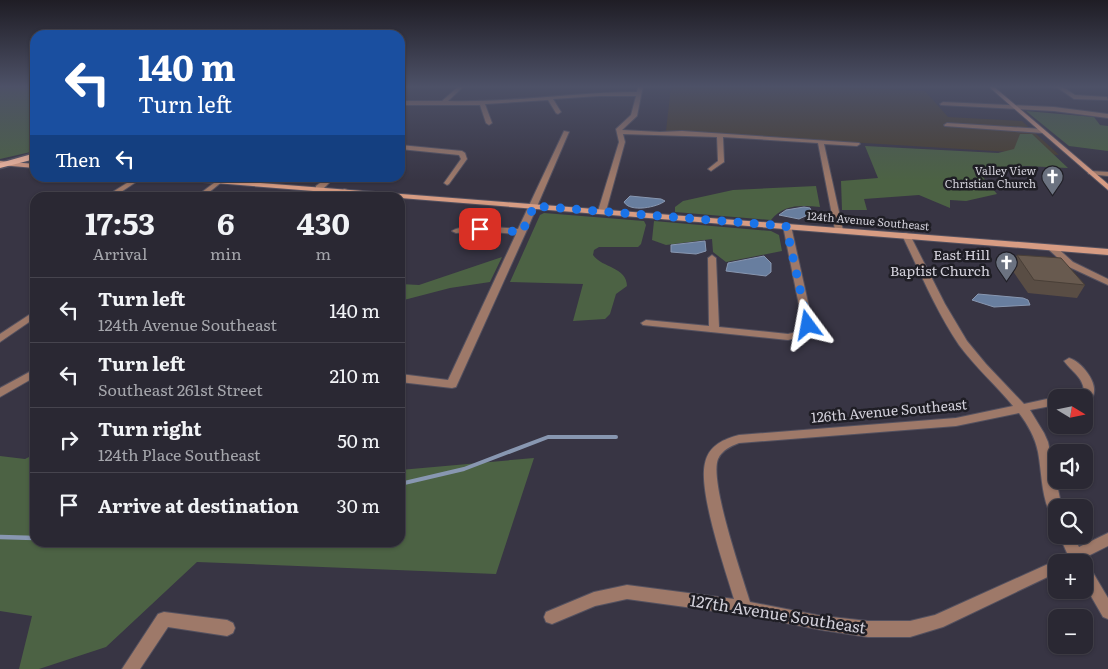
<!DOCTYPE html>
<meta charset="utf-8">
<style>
body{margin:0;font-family:Literata,serif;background:#32303b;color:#f1f3f6;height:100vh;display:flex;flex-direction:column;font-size:19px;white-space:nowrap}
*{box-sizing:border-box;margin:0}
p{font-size:16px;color:#a5a6ac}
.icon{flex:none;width:28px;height:28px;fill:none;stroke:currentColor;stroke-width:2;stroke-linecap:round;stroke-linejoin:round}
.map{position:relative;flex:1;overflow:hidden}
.drawer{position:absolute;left:30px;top:192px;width:375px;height:355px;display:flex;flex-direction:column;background:#2a2833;border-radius:15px;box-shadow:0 1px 4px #0004,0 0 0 1px #46444e}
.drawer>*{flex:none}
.hud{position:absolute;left:30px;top:30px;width:375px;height:152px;border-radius:15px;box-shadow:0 1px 4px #0004,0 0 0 1px #46444e;background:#1a4fa0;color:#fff;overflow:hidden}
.needle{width:32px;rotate:100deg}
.buttons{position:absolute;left:1048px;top:389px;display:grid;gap:10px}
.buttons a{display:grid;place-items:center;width:45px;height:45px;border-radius:10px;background:#2a2833;box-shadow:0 1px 4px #0004,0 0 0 1px #46444e;font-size:25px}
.pin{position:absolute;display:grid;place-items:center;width:42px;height:42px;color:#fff;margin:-21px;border-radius:10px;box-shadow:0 2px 8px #0006}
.me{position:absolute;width:55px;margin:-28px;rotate:347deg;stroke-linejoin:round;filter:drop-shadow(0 0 4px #0008)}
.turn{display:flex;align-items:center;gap:18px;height:105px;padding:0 25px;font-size:22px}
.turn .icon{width:65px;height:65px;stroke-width:2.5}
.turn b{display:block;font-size:35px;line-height:42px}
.then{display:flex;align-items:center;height:48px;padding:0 25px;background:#0003;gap:10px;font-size:19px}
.eta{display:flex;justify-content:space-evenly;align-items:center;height:85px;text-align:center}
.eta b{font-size:30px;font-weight:700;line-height:35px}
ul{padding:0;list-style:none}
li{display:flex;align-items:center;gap:15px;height:65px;padding:0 25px;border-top:1px solid #46444e}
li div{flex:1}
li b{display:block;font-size:19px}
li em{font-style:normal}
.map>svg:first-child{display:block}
</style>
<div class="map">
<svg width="1108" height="669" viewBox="0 0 1108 669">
<rect width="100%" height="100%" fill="#383544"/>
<polygon fill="#483e2e" points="671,86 826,86 925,91 948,117 1022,121 1059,155 666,131"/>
<g fill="#4c6244">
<polygon points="0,86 35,86 35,151 0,159"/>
<polygon points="1026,111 1094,117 1100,125 1108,126 1108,151 1069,146"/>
<polygon points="1020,134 1032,134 1068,168 1025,166 978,171 997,194 966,201 950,200 950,208 919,195 864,199 867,210 842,210 841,181 878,178 865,146 998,153 1014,149"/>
<path d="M816,186L820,207C802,205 783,204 771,220L675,212V207L683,201L733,190Z"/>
<path d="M544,213L644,221L646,225L641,244L638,247H599L594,250L593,255C602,268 627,267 627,286L616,294L610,314L605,319L573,321L583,284L510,282L540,215Z"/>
<polygon points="654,221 771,231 779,235 782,251 726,262 713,252 712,239 666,245 652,240"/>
<polygon points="502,257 490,282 450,288 400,301 400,284 419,285"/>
<polygon points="35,454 35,542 400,542 400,470 534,458 496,574 197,562 106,647 39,669 19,669 32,616 0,611 0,456 25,459"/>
</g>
<g fill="#687e9f" stroke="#8897b1">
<path d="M630,196L661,199L665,201C658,207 630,213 624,202Z"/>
<polygon points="804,207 810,208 812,213 799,219 779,215 786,210"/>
<polygon points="705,241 706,251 696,254 671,252 671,245"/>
<polygon points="764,256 771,263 771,272 766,276 726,271 728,263"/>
<polygon points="978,294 1023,298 1028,300 1030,305 994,307 972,300"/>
</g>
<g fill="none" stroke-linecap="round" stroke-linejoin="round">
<polyline stroke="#8897b1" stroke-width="4" points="400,484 464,469 548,437 616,437"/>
<polyline stroke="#8897b1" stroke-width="4.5" points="0,537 35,538"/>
<defs>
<g id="street">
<path d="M459,86H464L448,101C511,103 574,92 637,92L638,86H643L637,116L622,130L660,132L682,131L859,143L860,144L857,146L824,144L843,230L839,232L835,230L818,143L723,137L724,162L711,171L708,169L718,161L717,137L623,134L625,142L606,211L602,213L598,211L619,142L616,129L631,115L636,96H599L553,99L561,112L558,114L556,113L548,100L485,104L492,123L489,125L486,123L480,105H400V101H442Z"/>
<polygon points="1037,86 1061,86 1075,95 1107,97 1108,100 1074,99 1058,88"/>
<polygon points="943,102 1054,107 1108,114 1108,118 1054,111 941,105 940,104"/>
<polygon points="947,123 1042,129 1045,131 1042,133 945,126 944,125"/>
<path d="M564,131L569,132L526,232L456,387L452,388L400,382V374L448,380L516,234L480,231L456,233L452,231C464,223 503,228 518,229Z"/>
<polygon points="400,145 462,151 465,153 467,159 449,184 447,185 444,183 461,159 459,155 400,149"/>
<polygon points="1091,171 1108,172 1108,176 1089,174 1088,173"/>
<polygon points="135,178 142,178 112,198 103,198"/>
<polygon points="327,178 334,178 322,190 316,190 316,186"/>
<polygon points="218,180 223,181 202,198 194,198"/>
<polygon points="344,189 351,191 345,198 337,198"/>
<polygon points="784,224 790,224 791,226 813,325 809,335 788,340 643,325 641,323 646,320 709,326 708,258 712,255 716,258 719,327 788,334 801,331 803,325 783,226"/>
<path d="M903,233H906L910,235L945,304L967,341L986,364L1024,404L1056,397L1057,398L1056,405L1030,410L1044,433L1048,442L1062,508H1056V516L1051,515C1041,496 1042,473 1038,452C1035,437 1028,425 1019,413L956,426L739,443C731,446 722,450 718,459C709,481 742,575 750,602L822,616L868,621H910L935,615L1057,560L1058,558L1067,553L1059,535H1073L1079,547L1108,533V546L1084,558L1085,561L1084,564V562H1056V573L943,627L910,637H868L822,630L744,615L627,599L595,606L552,624L546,622L544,617L546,612L594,592L627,585L734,599C725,569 698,491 705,463C709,445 724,439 739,435L956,418L1013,406C996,385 975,367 959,345C936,311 920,272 902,235Z"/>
<polygon points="1048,245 1054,245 1073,262 1108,279 1108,285 1067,266 1048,249"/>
<polygon points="35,311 35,318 0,342 0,334"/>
<path d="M1069,358C1081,361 1099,383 1093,396L1084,400V398H1072L1073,395L1084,391C1083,377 1071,371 1064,361Z"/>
<polygon points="35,369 35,377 0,397 0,388"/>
<polygon points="1084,564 1089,566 1108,598 1108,619 1103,617 1084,584"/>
<polygon points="164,612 227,620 233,623 235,628 233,633 227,636 168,627 140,669 122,669 158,614"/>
</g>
<g id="secondary">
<polygon points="988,86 993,86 1108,184 1108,190"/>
<polygon points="0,161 35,164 35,168 0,165"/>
<polygon points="174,178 197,178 1108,249 1108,255 177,180"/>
</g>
<polygon id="primary" points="32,154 35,154 35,159 0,168 0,163"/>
</defs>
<use href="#street" stroke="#54515f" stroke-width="2"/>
<use href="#secondary" stroke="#54515f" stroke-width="2"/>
<use href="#primary" stroke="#54515f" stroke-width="3"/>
<use href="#street" fill="#9e7969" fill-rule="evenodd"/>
<use href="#secondary" fill="#d79c83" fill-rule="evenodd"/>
<use href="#primary" fill="#f9bca2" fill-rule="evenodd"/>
</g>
<polygon fill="#594d44" points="1017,255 1085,285 1077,298 1028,293 1010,267"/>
<polygon fill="#685a4f" stroke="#493f37" points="1017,255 1061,258 1085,285 1034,280"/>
<linearGradient id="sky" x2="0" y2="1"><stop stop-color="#1f1d25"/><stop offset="0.48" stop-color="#4d5167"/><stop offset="1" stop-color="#4d5167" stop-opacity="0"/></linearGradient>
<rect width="1108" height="180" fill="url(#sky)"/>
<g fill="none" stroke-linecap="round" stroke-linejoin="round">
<polyline stroke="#1a73e8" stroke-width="9" stroke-dasharray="0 16.2" points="480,229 522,232 534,206 786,226 808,325"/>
</g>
<defs>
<symbol id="church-pin" viewBox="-11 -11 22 30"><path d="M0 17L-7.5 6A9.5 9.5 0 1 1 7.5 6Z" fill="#6b7280" stroke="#1f1e25"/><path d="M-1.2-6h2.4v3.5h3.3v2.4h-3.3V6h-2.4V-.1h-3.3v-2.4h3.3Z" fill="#fff"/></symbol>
</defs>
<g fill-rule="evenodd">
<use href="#church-pin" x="1040" y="164" width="25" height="34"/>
<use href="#church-pin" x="994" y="250" width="25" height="34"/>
</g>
<g text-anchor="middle" stroke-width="5" stroke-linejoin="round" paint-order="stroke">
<g font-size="11" fill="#d2d0da" stroke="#1f1e25" text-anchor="end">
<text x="1036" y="175">Valley View<tspan x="1036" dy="13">Christian Church</tspan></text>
</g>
<g font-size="11" fill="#d2d0da" stroke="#1f1e25">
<text transform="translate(868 221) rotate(5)" y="4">124th Avenue Southeast</text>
</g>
<g font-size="14" fill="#d2d0da" stroke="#1f1e25" text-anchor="end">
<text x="990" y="260">East Hill<tspan x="990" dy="16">Baptist Church</tspan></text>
</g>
<g font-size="14" fill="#d2d0da" stroke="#1f1e25">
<text transform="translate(889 411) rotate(-5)" y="5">126th Avenue Southeast</text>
</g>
<g font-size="16" fill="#d2d0da" stroke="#1f1e25">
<text transform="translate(778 614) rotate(9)" y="6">127th Avenue Southeast</text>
</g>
</g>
</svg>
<div class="buttons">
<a><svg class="needle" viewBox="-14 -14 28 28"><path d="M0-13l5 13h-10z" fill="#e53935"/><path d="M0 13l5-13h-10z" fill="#a5a6ac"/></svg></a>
<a><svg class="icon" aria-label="sound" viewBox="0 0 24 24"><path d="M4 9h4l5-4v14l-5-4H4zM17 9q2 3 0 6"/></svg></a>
<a><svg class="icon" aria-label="search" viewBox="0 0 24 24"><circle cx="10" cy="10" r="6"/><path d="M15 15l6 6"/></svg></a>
<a>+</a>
<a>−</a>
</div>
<div class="pin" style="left:480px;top:229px;background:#d93025"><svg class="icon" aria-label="arrive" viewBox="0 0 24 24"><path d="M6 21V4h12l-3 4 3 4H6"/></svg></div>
<svg class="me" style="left:808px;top:325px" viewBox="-20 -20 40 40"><path d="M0-17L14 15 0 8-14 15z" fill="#1a73e8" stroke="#fff" stroke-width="4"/></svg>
<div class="hud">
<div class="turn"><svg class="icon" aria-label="left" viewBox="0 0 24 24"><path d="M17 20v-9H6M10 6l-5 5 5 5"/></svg><div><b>140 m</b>Turn left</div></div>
<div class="then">Then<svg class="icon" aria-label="left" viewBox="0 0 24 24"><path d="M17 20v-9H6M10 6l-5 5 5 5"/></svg></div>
</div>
<section class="drawer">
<div class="eta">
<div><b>17:53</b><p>Arrival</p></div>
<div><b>6</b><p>min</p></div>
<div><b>430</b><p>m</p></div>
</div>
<ul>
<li><svg class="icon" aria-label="left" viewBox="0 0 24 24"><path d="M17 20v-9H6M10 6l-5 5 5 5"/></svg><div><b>Turn left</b><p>124th Avenue Southeast</p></div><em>140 m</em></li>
<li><svg class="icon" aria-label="left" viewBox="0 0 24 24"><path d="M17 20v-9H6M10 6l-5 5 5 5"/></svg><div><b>Turn left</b><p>Southeast 261st Street</p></div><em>210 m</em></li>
<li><svg class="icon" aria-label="right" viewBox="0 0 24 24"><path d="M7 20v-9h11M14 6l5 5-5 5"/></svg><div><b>Turn right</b><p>124th Place Southeast</p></div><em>50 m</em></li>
<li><svg class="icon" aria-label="arrive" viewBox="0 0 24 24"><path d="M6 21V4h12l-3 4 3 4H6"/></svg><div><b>Arrive at destination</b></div><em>30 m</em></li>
</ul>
</section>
</div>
